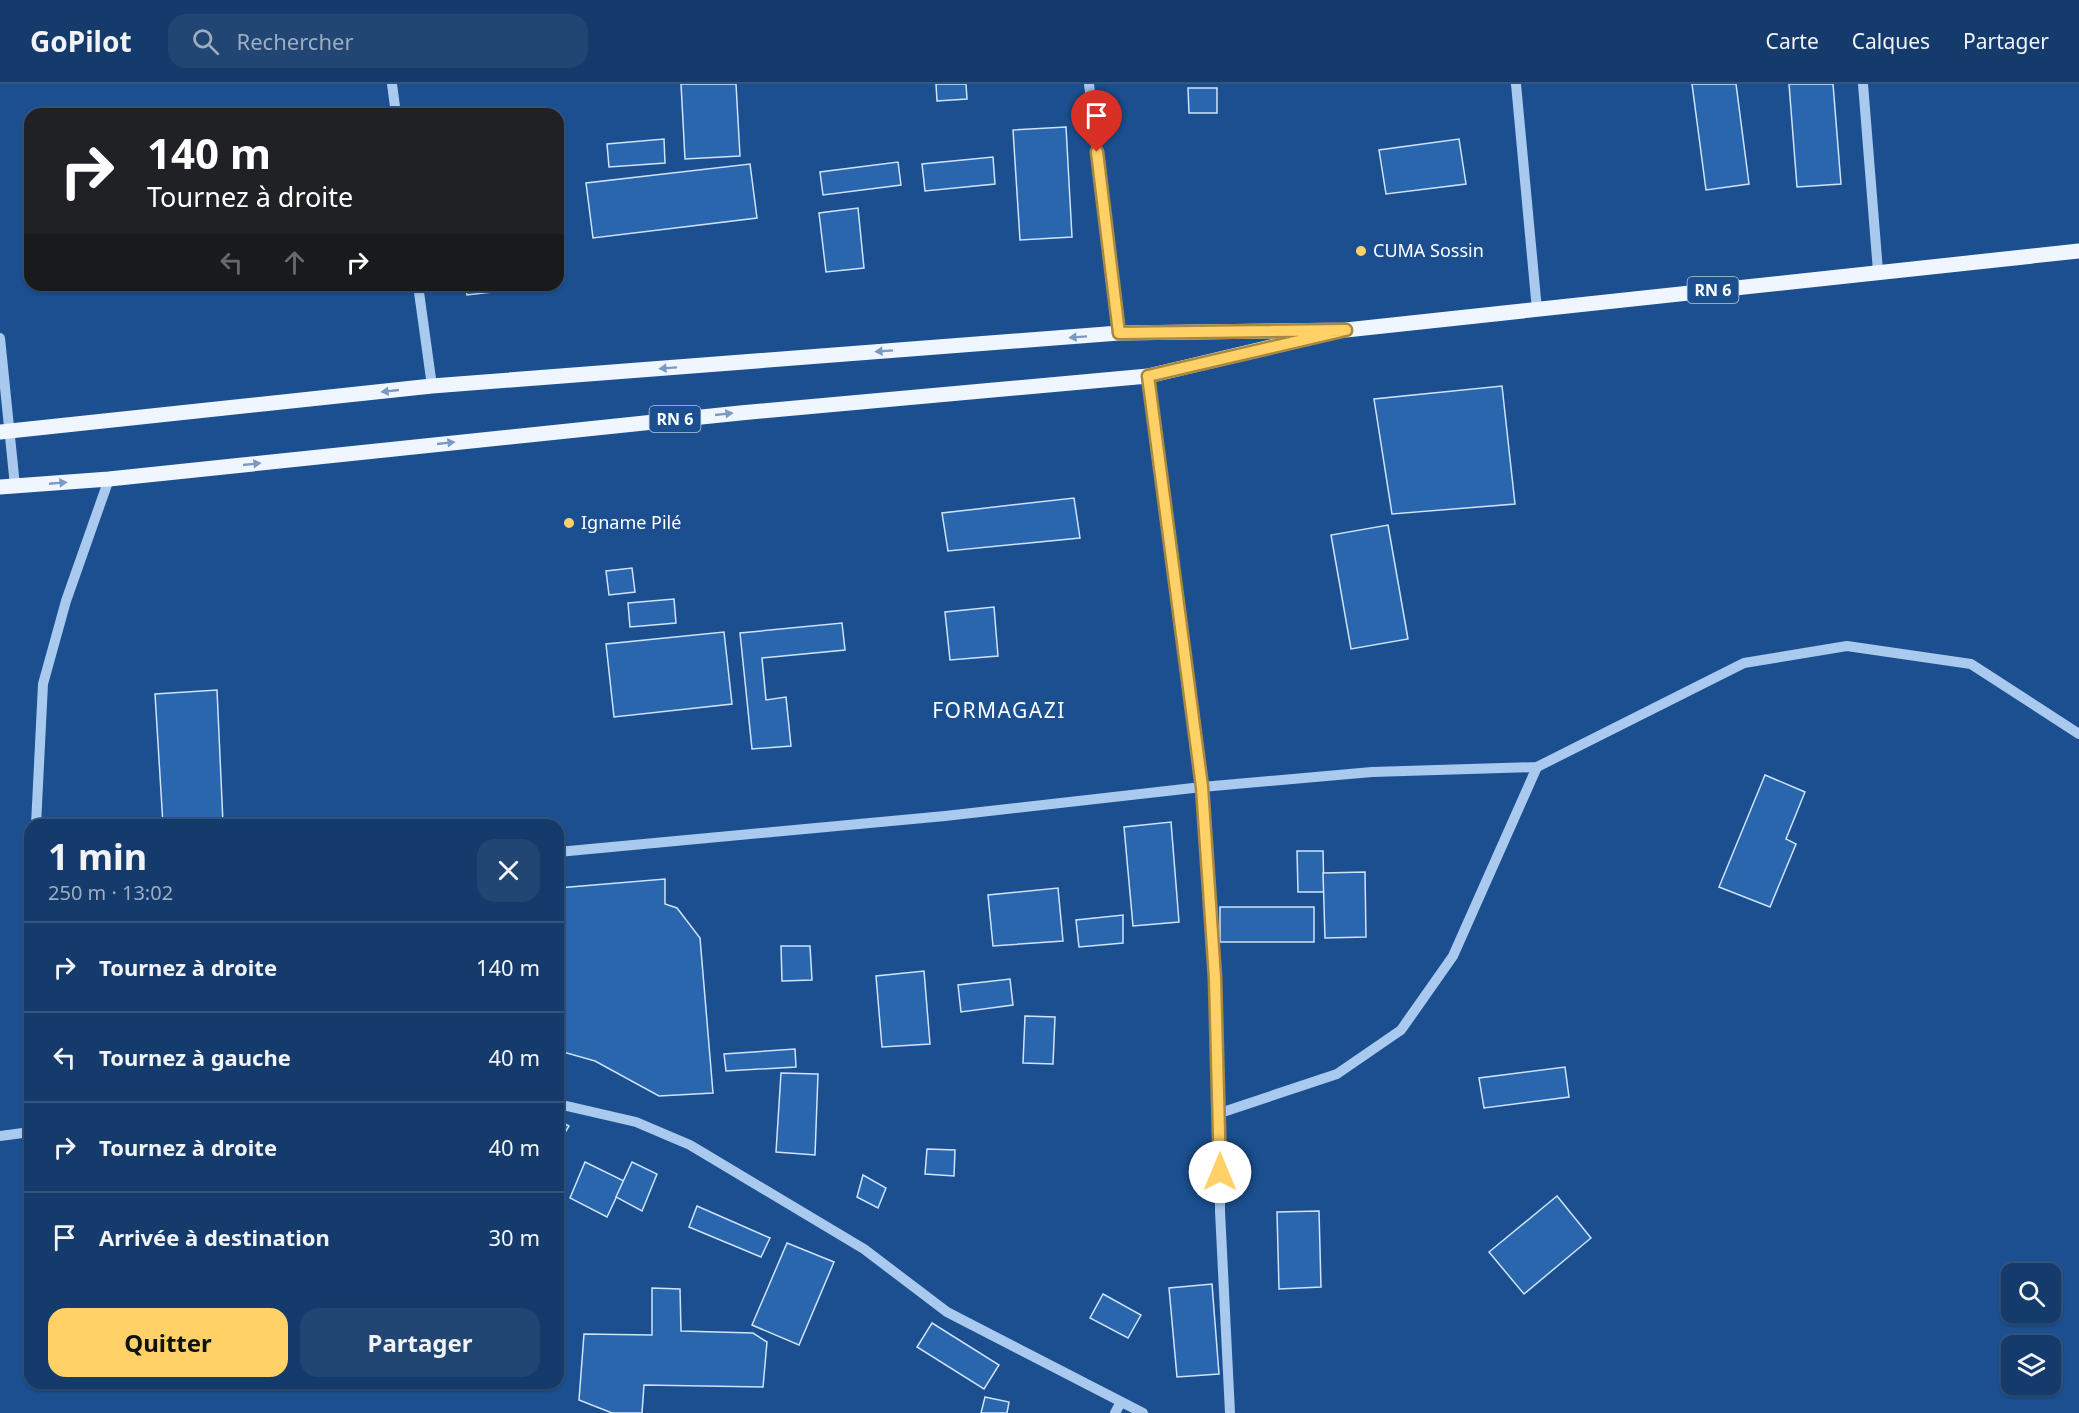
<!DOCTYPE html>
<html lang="fr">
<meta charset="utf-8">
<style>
body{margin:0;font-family:"Noto Sans",sans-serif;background:#214673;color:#f1f3f6;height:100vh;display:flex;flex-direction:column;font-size:22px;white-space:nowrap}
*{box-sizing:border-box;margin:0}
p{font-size:20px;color:#9dadc1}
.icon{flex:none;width:33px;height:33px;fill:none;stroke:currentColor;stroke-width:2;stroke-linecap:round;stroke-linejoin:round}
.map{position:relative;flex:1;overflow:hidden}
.drawer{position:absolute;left:24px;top:735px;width:540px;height:570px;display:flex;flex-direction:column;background:#143b6b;border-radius:18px;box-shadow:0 2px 4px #0004,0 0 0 2px #33557e}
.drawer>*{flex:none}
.hud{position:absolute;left:24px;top:24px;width:540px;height:183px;border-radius:18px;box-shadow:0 2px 4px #0004,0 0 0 2px #33557e;background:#202124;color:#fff;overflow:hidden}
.tools{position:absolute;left:2001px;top:1179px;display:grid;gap:12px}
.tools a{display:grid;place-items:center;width:60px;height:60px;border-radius:12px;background:#143b6b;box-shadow:0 2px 4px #0004,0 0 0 2px #33557e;font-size:30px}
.pin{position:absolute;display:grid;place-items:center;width:51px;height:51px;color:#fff;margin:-62px -26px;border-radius:50% 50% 50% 0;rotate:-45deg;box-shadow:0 0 6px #0007}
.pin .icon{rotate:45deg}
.me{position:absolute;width:66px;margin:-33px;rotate:0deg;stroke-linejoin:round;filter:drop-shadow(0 0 4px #0008)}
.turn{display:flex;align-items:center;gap:21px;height:126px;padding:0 24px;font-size:27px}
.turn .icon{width:78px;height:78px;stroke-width:2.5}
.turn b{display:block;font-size:42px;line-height:51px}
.lanes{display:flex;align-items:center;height:57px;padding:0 24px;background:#0003;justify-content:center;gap:30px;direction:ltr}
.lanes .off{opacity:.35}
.round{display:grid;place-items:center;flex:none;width:63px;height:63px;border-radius:18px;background:#214673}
.headline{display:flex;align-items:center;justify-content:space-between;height:102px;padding:0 24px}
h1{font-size:36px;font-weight:700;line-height:45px}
.cta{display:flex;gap:12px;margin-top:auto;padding:12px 24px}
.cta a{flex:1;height:69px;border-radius:18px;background:#ffd166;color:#111;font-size:24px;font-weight:700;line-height:69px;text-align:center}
.cta a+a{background:#214673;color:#f1f3f6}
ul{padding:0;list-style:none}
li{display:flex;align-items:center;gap:18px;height:90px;padding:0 24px;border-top:2px solid #33557e}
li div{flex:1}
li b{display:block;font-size:22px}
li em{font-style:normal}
header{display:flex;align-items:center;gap:36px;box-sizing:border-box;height:84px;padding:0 30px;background:#143b6b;border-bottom:2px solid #33557e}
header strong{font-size:28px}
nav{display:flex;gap:33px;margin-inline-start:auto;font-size:21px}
.search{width:420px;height:54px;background:#214673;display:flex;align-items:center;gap:15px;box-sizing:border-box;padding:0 21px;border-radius:18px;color:#9dadc1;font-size:22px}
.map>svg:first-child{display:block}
</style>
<header>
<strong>GoPilot</strong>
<div class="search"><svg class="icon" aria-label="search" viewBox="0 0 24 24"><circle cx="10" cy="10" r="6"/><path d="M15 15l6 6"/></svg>Rechercher</div>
<nav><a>Carte</a><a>Calques</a><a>Partager</a></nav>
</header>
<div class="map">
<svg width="2079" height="1329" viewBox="0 0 2079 1329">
<rect width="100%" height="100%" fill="#1b4f8f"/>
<g fill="#2a66ad" stroke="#cfe3fa" stroke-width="1.5">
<polygon points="681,0 736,0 740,72 685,75"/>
<polygon points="936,0 966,0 967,15 937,17"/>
<polygon points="1692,0 1736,0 1749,100 1706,106"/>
<polygon points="1789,0 1833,0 1841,100 1797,103"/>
<polygon points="1188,4 1217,4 1217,29 1189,29"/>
<polygon points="1066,43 1072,153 1020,156 1013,46"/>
<polygon points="664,55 665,79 609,83 607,60"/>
<polygon points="1459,55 1466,100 1386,110 1379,66"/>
<polygon points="993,73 995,100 925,107 922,80"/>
<polygon points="898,78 901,101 823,111 820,88"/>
<polygon points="750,80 757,134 593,154 586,99"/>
<polygon points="858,124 864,184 826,188 819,129"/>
<polygon points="465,201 551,201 467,211"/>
<polygon points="1502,302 1515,420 1392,430 1374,315"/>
<polygon points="1074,414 1080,454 948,467 942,429"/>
<polygon points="1388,441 1408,555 1351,565 1331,451"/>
<polygon points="632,484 635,508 609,511 606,487"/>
<polygon points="674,515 676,539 630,543 628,519"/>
<polygon points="994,523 998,572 950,576 945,528"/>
<polygon points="842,539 845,566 762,574 766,616 786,613 791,662 752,665 740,549"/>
<polygon points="724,548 732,620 614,633 606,560"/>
<polygon points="217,606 223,739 163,741 155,610"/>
<polygon points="1765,691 1805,708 1786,755 1796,760 1770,823 1719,803"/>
<polygon points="1171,738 1179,838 1133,842 1124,743"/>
<polygon points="1297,767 1323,767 1324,808 1298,808"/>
<polygon points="1365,788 1366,853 1325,854 1323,789"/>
<polygon points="665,795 665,820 677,824 700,854 713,1009 659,1012 595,977 563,968 558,923 558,804"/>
<polygon points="1058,804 1063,857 993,862 988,811"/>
<rect x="1220" y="823" width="94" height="35"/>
<polygon points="1123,831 1123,859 1079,863 1076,836"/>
<polygon points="781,862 810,862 812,896 782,897"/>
<polygon points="924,887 930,960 882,963 876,892"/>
<polygon points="1010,895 1013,921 961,928 958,901"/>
<polygon points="1025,932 1055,933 1053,980 1023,979"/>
<polygon points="795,965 796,983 726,987 724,970"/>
<polygon points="1565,983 1569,1013 1484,1024 1479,994"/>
<polygon points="781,989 818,990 815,1071 776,1068"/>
<polygon points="558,1036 569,1042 558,1060"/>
<polygon points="927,1065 955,1066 954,1092 925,1090"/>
<polygon points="585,1078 624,1097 607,1133 570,1114"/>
<polygon points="632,1078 657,1090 642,1127 616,1113"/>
<polygon points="863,1091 886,1104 878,1124 857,1113"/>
<polygon points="1557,1112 1591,1154 1524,1210 1489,1168"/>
<polygon points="697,1122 770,1154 761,1173 689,1143"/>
<polygon points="1319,1127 1321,1203 1279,1205 1277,1128"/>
<polygon points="787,1159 834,1178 799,1261 752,1241"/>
<polygon points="1212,1200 1219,1290 1177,1293 1169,1204"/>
<polygon points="652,1204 680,1205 681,1247 753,1249 767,1258 763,1303 644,1301 642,1329 612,1329 579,1316 584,1250 652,1251"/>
<polygon points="1103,1210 1141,1231 1128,1254 1090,1234"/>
<polygon points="932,1239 999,1281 984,1305 917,1263"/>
<polygon points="985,1313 1009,1318 1007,1329 981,1329"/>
</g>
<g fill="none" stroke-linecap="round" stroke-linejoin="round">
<g stroke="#a9c9ee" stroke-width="10">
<polyline points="392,0 396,30"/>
<polyline points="1089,0 1119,249"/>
<polyline points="1516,0 1537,226"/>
<polyline points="1863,0 1878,187"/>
<polyline points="418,201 432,302"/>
<polyline points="0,254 15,402"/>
<polyline points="1148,292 1202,703 1215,894 1220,1029 1220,1127 1230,1329"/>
<polyline points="36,741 43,600 66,517 109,395"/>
<polyline points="558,768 945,732 1202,703 1372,688 1537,683 1744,579 1847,562 1971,580 2079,650"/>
<polyline points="558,1020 636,1038 690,1061 864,1165 947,1228 1143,1329"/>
<polyline points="1220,1029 1337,990 1401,946 1453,872 1537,683"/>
<polyline points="0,1052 30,1048"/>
<polyline points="1115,1329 1121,1318"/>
</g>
<g stroke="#f0f6ff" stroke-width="15">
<polyline points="0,348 432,302 1119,249 1346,246 2079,167"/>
<polyline points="0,403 109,395 740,329 1148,292 1317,252"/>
</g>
</g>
<defs><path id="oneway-solid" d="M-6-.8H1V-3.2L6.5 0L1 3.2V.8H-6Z" transform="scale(1.5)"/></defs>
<g fill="#7b9ac1">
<use href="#oneway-solid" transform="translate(1078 253) rotate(176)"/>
<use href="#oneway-solid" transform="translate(884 267) rotate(176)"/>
<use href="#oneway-solid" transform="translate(668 284) rotate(176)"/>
<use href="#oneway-solid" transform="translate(390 307) rotate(174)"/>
<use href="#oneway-solid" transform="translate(724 330) rotate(-6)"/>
<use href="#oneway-solid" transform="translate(446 359) rotate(-6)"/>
<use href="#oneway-solid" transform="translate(252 380) rotate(-6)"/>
<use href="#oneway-solid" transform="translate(58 399) rotate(-5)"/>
</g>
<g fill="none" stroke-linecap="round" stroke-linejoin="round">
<defs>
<polyline id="route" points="1097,68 1119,249 1346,246 1148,292 1202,703 1215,894 1220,1088"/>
</defs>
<use href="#route" stroke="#a68842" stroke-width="15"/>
<use href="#route" stroke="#ffd166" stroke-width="10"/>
</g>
<g fill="#ffd166" stroke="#1b4f8f" stroke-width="2">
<circle cx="1361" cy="167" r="6"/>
<circle cx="569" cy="439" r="6"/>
</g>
<g text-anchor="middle" stroke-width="6" stroke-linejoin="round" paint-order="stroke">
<g fill="#1b4f8f" stroke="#bbcadd" stroke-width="1.5">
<rect x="1687.5" y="193" width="51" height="26" rx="4.5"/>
<rect x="649.5" y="322" width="51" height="26" rx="4.5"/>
</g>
<g font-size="16" font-weight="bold" fill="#fff">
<text x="1713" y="212">RN 6</text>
<text x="675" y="341">RN 6</text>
</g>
<g font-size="18" fill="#fff" stroke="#1b4f8f" text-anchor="start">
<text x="1373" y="173">CUMA Sossin</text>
<text x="581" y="445">Igname Pilé</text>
</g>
<g font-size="21" letter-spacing="1.5" fill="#fff" stroke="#1b4f8f">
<text x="999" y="634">FORMAGAZI</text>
</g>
</g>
</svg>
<div class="tools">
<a><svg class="icon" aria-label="search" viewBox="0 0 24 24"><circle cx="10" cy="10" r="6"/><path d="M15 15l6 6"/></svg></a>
<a><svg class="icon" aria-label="layers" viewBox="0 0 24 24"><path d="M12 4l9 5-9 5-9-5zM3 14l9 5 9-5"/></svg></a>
</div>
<div class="pin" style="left:1097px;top:68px;background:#d93025"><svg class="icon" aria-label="arrive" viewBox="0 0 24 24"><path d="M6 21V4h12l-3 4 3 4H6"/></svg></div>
<svg class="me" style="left:1220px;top:1088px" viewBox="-20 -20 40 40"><circle r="19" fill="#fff"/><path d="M0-13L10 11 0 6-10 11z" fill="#ffd166"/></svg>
<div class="hud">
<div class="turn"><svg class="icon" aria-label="right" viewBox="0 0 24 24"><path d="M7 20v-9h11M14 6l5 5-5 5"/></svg><div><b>140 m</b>Tournez à droite</div></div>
<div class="lanes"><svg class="icon off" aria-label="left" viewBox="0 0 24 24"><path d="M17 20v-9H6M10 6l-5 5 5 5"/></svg><svg class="icon off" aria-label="ahead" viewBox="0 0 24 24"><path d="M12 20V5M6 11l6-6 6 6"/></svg><svg class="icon" aria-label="right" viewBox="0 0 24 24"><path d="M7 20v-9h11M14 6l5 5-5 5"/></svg></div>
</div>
<section class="drawer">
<div class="headline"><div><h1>1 min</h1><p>250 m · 13:02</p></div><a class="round"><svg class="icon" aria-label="close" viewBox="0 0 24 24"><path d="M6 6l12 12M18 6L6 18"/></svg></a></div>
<ul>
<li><svg class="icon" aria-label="right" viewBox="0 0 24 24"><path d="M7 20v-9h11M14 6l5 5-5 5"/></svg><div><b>Tournez à droite</b></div><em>140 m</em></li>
<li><svg class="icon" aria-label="left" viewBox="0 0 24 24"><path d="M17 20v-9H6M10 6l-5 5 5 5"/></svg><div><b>Tournez à gauche</b></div><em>40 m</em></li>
<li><svg class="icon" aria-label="right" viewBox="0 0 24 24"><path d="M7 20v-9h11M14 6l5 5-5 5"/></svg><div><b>Tournez à droite</b></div><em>40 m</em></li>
<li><svg class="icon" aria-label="arrive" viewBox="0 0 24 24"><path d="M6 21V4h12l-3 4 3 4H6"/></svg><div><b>Arrivée à destination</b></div><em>30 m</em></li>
</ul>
<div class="cta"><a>Quitter</a><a>Partager</a></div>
</section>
</div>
